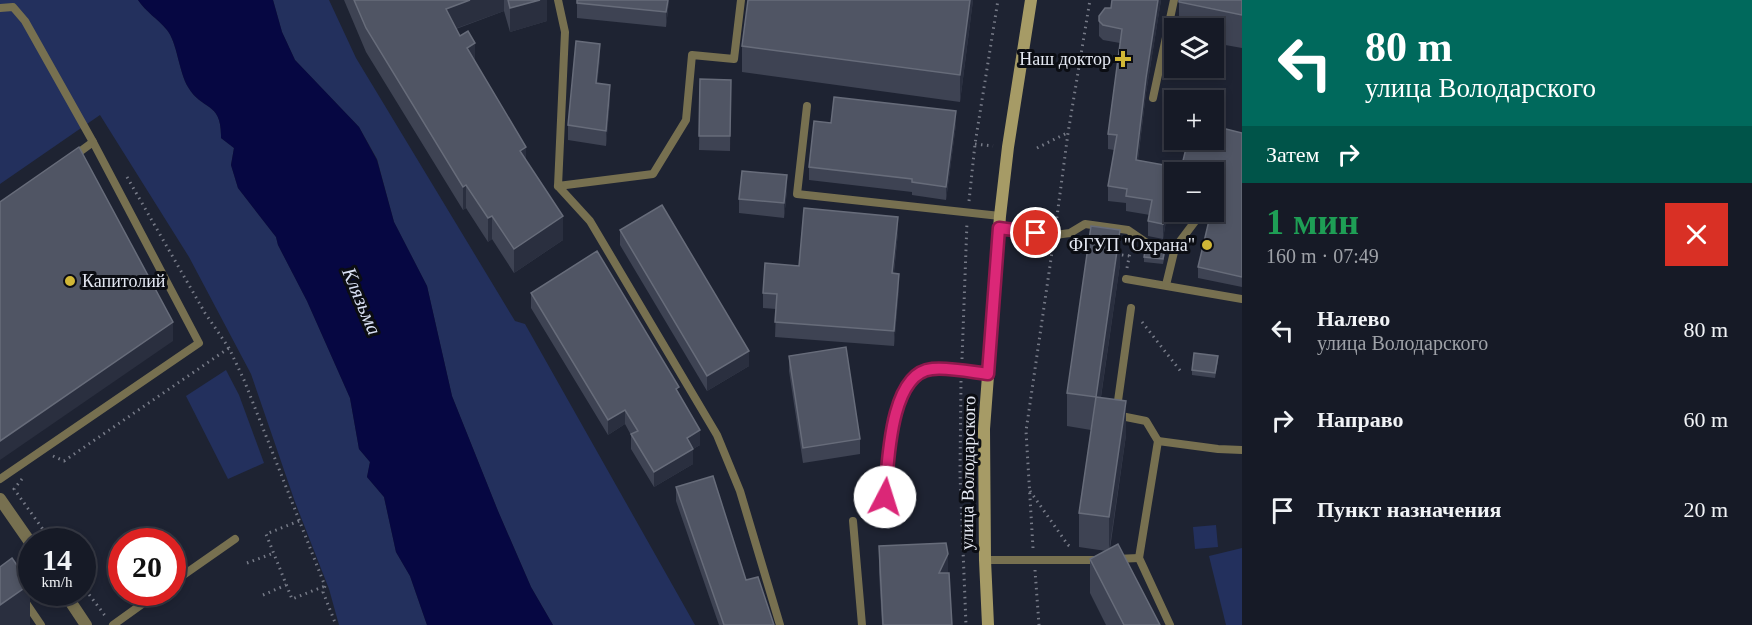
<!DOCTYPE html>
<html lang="ru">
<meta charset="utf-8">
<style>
body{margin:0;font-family:Georgia,serif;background:#1f232e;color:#f1f3f6;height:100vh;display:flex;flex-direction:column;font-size:22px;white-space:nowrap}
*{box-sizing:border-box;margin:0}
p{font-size:20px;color:#9ea1a7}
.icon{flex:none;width:33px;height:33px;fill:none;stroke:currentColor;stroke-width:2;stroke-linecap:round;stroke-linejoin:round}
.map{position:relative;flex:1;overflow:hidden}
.sheet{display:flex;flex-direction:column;background:#161a26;width:510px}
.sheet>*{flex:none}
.banner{background:#00695c;color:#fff;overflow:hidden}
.buttons{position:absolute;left:1164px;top:18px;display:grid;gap:12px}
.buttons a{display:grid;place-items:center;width:60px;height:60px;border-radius:0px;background:#161a26;box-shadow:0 3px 9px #0003,0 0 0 2px #353843;font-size:30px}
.speed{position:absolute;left:18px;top:528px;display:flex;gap:12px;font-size:30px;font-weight:700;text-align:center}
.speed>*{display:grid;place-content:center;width:78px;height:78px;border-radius:50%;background:#161a26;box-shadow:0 3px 9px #0003,0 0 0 2px #353843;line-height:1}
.speed small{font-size:15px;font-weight:400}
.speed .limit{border:9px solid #d22;background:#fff;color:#111}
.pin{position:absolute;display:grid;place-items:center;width:51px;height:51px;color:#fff;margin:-26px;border:3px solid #fff;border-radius:50%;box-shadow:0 2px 6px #0007}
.me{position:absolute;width:66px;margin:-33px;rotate:5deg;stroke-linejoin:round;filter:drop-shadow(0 0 4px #0008)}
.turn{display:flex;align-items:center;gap:21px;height:126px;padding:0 24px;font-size:27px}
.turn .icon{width:78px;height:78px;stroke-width:2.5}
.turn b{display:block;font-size:42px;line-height:51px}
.then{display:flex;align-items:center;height:57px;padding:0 24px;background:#0003;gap:12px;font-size:22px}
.round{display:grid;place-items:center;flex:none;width:63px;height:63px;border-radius:0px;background:#1f232e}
.overview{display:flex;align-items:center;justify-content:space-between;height:102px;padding:0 24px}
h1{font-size:36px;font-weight:600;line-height:45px;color:#1e9e55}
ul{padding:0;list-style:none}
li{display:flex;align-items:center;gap:18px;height:90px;padding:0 24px}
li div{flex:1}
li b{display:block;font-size:22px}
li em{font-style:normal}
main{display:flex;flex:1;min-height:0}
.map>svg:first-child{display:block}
</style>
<main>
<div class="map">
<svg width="1242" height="625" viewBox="0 0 1242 625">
<rect width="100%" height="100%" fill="#1e2332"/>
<g fill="#23305d">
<path d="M0,0H138C146,12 158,19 167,30C177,42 179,72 188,87C202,111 222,101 221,138L234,148L231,165L238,188L276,237L278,245L307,301L350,398L359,449L370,462L367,477L384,497L396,552L410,576L427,625H339L329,589L295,502L251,374L189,257L100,115L0,184Z"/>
<polygon points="273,0 329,0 356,58 515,321 525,324 695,625 553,625 531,587 498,511 452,396 427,286 394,222 377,159 359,127 295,60 282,32"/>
<polygon points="226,370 239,395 264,463 228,479 186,396"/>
<polygon points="1216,525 1218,547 1195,549 1193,527"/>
<polygon points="1242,548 1242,625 1226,625 1209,556"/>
</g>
<path fill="#060742" d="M138,0H273L282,32L295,60L359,127L377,160L394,222L427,286L452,396L498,511L531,587L553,625H427L410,576L396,552L384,497L367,477L370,462L359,449L350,398L307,301L278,245L276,237L238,188L231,165L234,148L221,138C222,101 202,111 188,87C179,72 177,42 167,30C158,19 146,12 138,0Z"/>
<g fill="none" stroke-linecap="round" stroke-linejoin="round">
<g stroke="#777b88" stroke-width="3" stroke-dasharray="1.5 4.5" stroke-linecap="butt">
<polyline points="975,144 993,146"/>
<polyline points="1037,148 1067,133"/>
<polyline points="127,177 205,313 229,348 244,380 325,586 323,592 336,625"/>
<polyline points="969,201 975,144 998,0"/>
<polyline points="1056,224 1068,133 1090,0"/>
<polyline points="1069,246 1092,250"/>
<polyline points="1116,254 1129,256"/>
<polyline points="1127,268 1130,252"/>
<polyline points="1142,322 1182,373"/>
<polyline points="962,359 967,222"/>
<polyline points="961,381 960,474 966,625"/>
<polyline points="53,456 64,461 229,348"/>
<polyline points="22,479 14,489 52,542"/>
<polyline points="1030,491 1068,545 1073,548"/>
<polyline points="299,521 266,534 292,599 325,586"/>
<polyline points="1033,548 1026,431 1053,245"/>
<polyline points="247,563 274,553"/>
<polyline points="1035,570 1039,625"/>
<polyline points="82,585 106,617"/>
<polyline points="263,595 286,585"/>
</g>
<g stroke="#777050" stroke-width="8">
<polyline points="558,0 565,32 558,186 653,174 686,120 692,55 734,59 741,0"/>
<polyline points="0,8 13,7 25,21 93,142"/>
<polyline points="1153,98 1174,0"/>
<polyline points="807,106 797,194 1000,216"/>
<polyline points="558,186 590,221 717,435 740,491 780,625"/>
<polyline points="999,228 1055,235 1070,233 1085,224 1128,230 1147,243 1175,248"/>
<polyline points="1126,279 1242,299"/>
<polyline points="1166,285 1175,248 1199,216"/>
<polyline points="1131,308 1116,415 1146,421 1158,441 1139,558 1170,625"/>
<polyline points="1158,441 1218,449 1242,450"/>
<polyline points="0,479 199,343 93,142 74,156"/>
<path d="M885,497C888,466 889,373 932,369C948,367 972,372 988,374"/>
<polyline points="853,521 862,625"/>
<polyline points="1115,559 1139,558"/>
<polyline points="985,560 1100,560"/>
<polyline points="172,583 235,539"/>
<polyline points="24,600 41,625"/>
<polyline points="113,625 159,592"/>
</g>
<g stroke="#777050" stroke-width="12">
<polyline points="0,499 32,545"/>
<polyline points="64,592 86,625"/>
</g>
<polyline stroke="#a69b66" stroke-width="12" points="988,625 985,560 984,429 1000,216 1008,147 1031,0"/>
</g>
<g fill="#3e4353">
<polygon points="344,0 547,0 547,21 510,32 504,11 456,29 475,61 526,160 563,240 514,273 492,239 488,242 466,208 463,210 366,52"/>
<polygon points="669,0 666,27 577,18 577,3"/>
<polygon points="973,0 960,102 742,72 742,46"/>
<polygon points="1112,0 1161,0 1146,93 1138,160 1181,169 1242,133 1242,287 1198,278 1198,267 1216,190 1214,189 1214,172 1174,172 1174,204 1169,203 1163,239 1148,236 1148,221 1150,215 1126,211 1126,203 1108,201 1108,186 1114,150 1108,149 1108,134 1120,43 1103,40 1099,36 1099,16 1111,8"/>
<polygon points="1242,0 1242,48 1214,43 1214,28 1179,28 1179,2"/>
<polygon points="600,58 597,83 610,100 606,146 568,140 568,125"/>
<polygon points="700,79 731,80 730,151 699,150"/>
<polygon points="831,123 956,124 946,200 912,195 912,192 809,180 809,167"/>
<polygon points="787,190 784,218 739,213 739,199"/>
<polygon points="620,230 749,366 707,391 620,245"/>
<polygon points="898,232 894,273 899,288 894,346 775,337 776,309 763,308 763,293"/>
<polygon points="1165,253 1163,264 1144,262 1144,257"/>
<polygon points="1120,264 1101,397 1126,435 1110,549 1160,625 1106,625 1090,593 1090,559 1106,551 1079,547 1079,513 1091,430 1067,426 1067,393"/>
<polygon points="531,293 679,395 700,445 693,449 693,464 654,487 631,449 631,435 625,424 608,435 531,308"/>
<polygon points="789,356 860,439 860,454 803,463 789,371"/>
<polygon points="1218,361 1215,378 1192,375 1192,370"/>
<polygon points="676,487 746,580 774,625 719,625 676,501"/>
<polygon points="879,546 948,573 952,625 882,625 879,573"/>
</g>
<g fill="#2a2f3f">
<polygon points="470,0 504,0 504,11 446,32 446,9"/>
<polygon points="540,0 547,0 547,21 510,32 510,8"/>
<polygon points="668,0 669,0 666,27 666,12"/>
<polygon points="970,0 973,0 960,102 960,75"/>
<polygon points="1158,0 1161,0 1146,93 1136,175 1136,160 1146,78"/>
<polygon points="475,43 475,66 467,48"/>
<polygon points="600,44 600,58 596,98 596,83"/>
<polygon points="610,85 610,100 606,146 606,131"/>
<polygon points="956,111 956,124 946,200 946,187"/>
<polygon points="526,147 526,170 520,151"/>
<polygon points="787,175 787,190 784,218 784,203"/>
<polygon points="466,185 466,208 463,210 463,187"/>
<polygon points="1169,188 1169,203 1163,239 1163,224"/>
<polygon points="492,216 492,239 488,242 488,218"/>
<polygon points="563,216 563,240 514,273 514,249"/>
<polygon points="898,217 898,232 892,288 892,273"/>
<polygon points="1120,230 1120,264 1096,430 1096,397"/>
<polygon points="899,274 899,288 894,346 894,331"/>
<polygon points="173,322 173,341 0,460 0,441"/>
<polygon points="749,351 749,366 707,391 707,376"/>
<polygon points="1126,401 1126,435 1109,551 1109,517"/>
<polygon points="625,410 625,424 608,435 608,420"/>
<polygon points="700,430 700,445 693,449 693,464 654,487 654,472 687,438"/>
<polygon points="948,554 948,580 939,573"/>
<polygon points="30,584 30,625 0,625 0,605"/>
</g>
<g fill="#505564" stroke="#676c7a" stroke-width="1.5">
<polygon points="354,0 470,0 446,9 460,36 468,31 475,43 467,48 526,147 520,151 563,216 514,249 492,216 488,218 466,185 463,187 366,28"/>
<polygon points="508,0 540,0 510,8"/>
<polygon points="577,0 668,0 666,12 577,3"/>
<polygon points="748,0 970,0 960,75 742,46"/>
<polygon points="1112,0 1158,0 1146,78 1136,160 1191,170 1191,172 1174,172 1174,189 1169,188 1163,224 1148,221 1152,200 1126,196 1127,189 1108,186 1117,135 1108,134 1122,29 1103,25 1099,21 1099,16 1105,8 1111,8"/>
<polygon points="1179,0 1242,0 1242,15 1179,2"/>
<polygon points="576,41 600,44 596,83 610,85 606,131 568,125"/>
<polygon points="700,79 731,80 730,136 699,136"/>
<polygon points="834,97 956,111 946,187 912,182 912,179 809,167 814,121 831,123"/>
<polygon points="1214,126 1242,133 1242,277 1198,267 1211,212 1214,212 1214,199 1218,179 1214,178 1214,172 1191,172 1191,170 1181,169 1188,140 1214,140"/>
<polygon points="79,147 173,322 0,441 0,202"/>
<polygon points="742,171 787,175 784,203 739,199"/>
<polygon points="662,205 749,351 707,376 620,230"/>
<polygon points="804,208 898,217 892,273 899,274 894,331 775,322 777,294 763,293 765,263 799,266"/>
<polygon points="1091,226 1120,230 1096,397 1067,393"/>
<polygon points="1146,244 1165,248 1163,259 1144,257"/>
<polygon points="597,251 679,387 676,389 700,430 687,438 693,449 654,472 631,434 638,431 625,410 608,420 531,293"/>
<polygon points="846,347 860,439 803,448 789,356"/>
<polygon points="1194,353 1218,356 1215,373 1192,370"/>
<polygon points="1096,397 1126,401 1109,517 1079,513"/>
<polygon points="713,476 746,580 758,577 774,625 724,625 676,487"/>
<polygon points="946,543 948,554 939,573 949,573 952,625 883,625 879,546"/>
<polygon points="1118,544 1160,625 1124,625 1090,559"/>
<polygon points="12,558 30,584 0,605 0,567"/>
</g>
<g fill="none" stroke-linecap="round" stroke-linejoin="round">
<defs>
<path id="route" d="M885,497C888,466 889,373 932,369C948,367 972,372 988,374L999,228L1036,233"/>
</defs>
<use href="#route" stroke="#8e194d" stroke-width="15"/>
<use href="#route" stroke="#db2777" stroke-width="10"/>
</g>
<g fill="#d1b736" stroke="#0b0d13" stroke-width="2">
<path d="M1120 50h6v6h6v6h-6v6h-6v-6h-6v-6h6z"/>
<circle cx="1207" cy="245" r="6"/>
<circle cx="70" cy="281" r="6"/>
</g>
<g text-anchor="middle" stroke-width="6" stroke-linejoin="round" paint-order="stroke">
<g font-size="18" fill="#e4e8f2" stroke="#0b0d13" text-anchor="end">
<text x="1111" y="65">Наш доктор</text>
<text x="1195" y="251">ФГУП "Охрана"</text>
<text x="82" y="287" text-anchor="start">Капитолий</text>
</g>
<g font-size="18" fill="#e4e8f2" stroke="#0b0d13">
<text transform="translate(968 473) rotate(-89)" y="6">улица Володарского</text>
</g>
<g font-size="20" font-style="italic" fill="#d9e0f3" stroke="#0b0d13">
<text transform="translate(362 301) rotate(67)" y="7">Клязьма</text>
</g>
</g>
</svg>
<div class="buttons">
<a><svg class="icon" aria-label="layers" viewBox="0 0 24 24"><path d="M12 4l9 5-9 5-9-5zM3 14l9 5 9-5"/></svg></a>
<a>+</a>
<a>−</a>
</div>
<div class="speed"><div>14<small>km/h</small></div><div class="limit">20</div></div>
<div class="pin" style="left:1036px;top:233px;background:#d93025"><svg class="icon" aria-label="arrive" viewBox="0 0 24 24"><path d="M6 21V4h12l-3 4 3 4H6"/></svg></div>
<svg class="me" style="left:885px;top:497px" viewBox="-20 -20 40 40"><circle r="19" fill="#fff"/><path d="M0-13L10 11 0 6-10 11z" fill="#db2777"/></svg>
</div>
<section class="sheet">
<div class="banner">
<div class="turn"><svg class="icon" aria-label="left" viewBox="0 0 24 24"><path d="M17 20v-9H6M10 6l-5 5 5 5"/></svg><div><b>80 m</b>улица Володарского</div></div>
<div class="then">Затем<svg class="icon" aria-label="right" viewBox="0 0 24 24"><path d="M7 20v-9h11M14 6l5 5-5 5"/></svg></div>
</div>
<div class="overview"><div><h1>1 мин</h1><p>160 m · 07:49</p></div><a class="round" style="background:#d93025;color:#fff"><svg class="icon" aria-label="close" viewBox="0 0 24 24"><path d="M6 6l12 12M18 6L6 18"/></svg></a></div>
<ul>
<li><svg class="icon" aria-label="left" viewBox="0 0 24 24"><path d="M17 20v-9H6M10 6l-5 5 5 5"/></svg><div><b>Налево</b><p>улица Володарского</p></div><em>80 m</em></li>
<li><svg class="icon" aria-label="right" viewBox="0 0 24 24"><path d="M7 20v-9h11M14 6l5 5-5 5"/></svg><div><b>Направо</b></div><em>60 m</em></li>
<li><svg class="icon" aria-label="arrive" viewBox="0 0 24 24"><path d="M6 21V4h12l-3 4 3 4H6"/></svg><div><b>Пункт назначения</b></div><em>20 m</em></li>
</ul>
</section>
</main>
